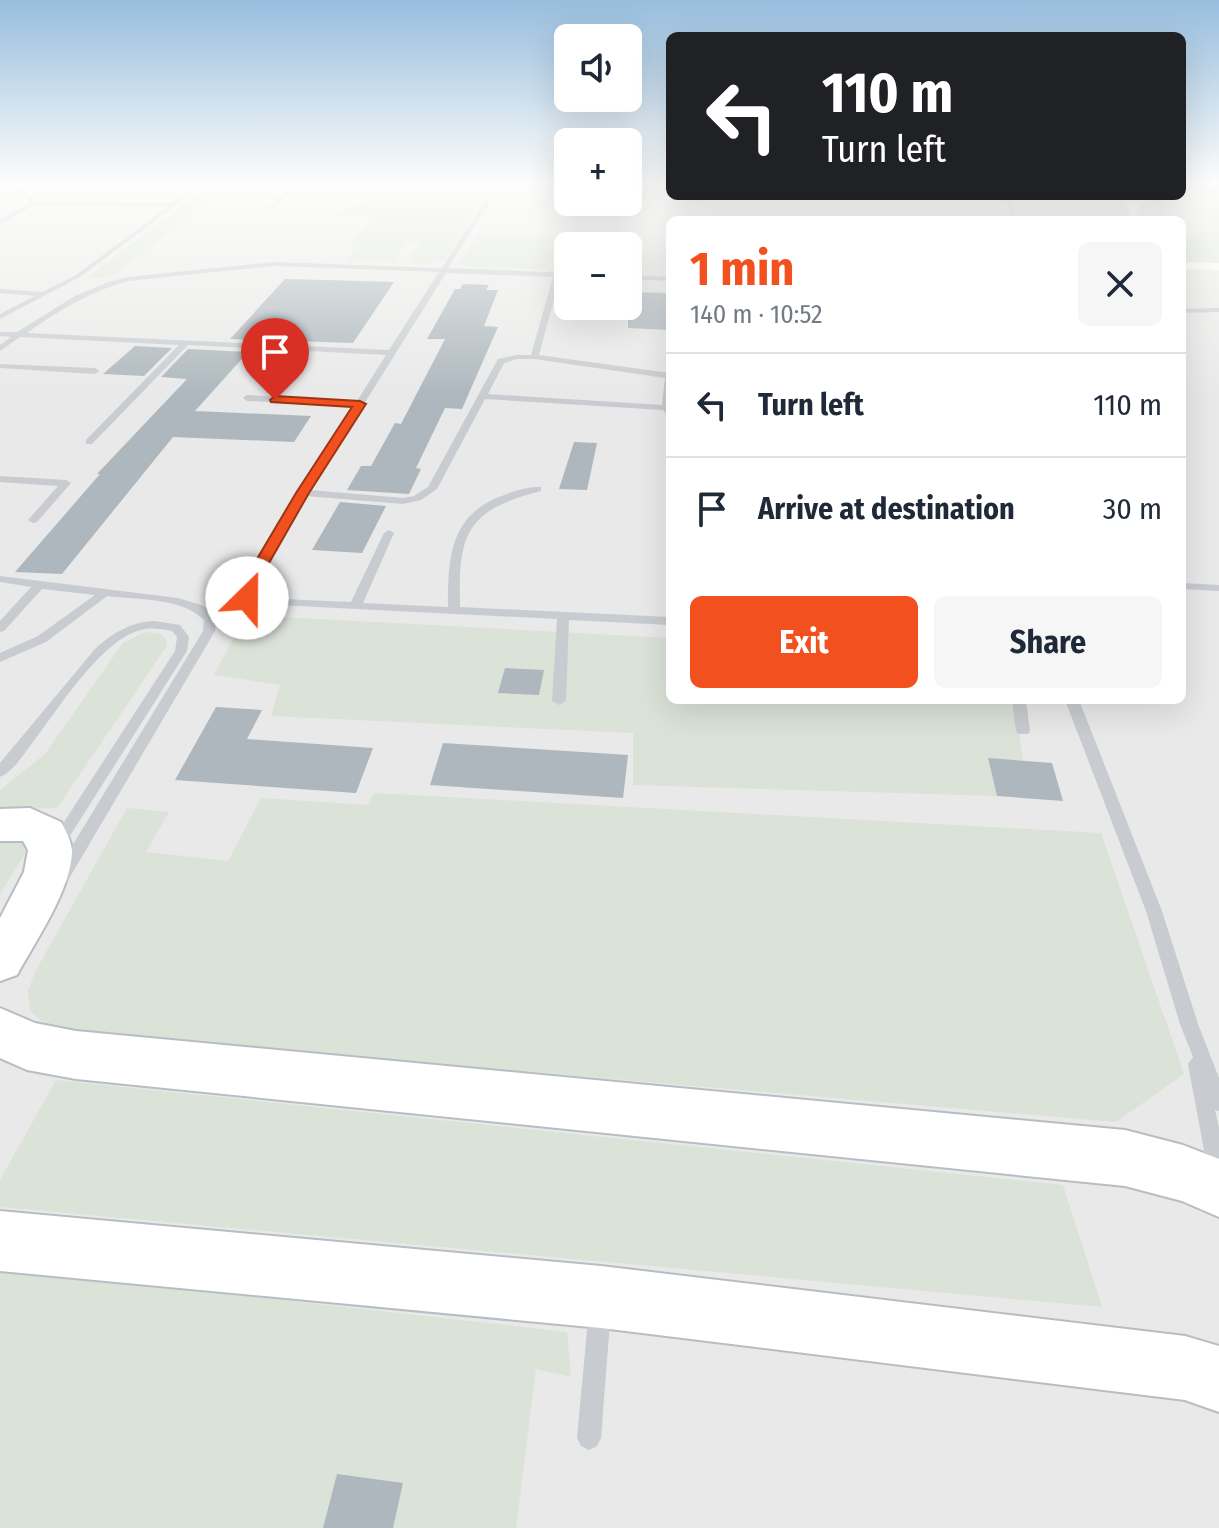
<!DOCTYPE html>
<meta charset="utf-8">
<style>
body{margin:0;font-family:"Fira Sans Condensed",sans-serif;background:#f6f6f7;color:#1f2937;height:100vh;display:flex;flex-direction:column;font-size:30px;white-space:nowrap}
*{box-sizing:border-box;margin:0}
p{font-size:26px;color:#747a83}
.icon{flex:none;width:44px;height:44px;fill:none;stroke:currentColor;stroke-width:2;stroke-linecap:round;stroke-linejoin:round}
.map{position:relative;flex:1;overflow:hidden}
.drawer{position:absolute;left:666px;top:216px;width:520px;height:488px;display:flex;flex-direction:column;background:#fff;border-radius:12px;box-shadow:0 8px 32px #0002}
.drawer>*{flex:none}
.hud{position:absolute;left:666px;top:32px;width:520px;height:168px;border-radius:12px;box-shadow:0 8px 32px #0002;background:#202124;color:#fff;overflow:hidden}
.fabs{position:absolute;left:554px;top:24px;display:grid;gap:16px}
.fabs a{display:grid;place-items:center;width:88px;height:88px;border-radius:12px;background:#fff;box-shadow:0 8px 32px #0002;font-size:40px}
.pin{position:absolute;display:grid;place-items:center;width:68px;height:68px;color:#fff;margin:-82px -34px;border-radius:50% 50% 50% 0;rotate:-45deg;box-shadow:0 0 8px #0007}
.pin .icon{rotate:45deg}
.me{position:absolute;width:88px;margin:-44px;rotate:23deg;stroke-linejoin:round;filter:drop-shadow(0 0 6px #0008)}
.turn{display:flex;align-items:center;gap:28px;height:168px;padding:0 24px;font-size:36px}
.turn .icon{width:104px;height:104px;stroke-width:2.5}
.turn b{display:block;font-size:56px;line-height:68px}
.round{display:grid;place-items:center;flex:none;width:84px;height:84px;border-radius:12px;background:#f6f6f7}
.headline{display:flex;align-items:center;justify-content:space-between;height:136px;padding:0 24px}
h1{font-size:48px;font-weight:700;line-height:60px;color:#f2511f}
.button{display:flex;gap:16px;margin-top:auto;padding:16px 24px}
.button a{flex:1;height:92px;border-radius:12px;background:#f2511f;color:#fff;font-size:32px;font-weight:700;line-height:92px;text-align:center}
.button a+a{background:#f6f6f7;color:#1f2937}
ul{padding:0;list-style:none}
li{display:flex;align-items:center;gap:24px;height:104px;padding:0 24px;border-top:2px solid #e0e1e3}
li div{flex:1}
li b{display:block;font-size:30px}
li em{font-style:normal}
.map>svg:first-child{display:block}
</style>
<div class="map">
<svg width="1219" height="1528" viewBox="0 0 1219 1528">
<rect width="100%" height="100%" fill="#fafaf7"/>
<path fill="#e8e9e8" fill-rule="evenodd" d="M0,183H568V202H628V183H670V196H1124L1131,217L1129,218L670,220V700H1182V269L1219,270V1528H0ZM568,246H628V306H568Z"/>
<g fill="#dbe2d8">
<polygon points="212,183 233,183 114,275 100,278 90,276"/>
<polygon points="375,183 492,183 446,259 431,263 408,263 421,243 404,242 395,262 346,261 356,247 350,246 372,218 336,216 343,209 382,198 385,190"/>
<polygon points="1182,183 1219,183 1219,263 1182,262 1182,220 670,220 670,230 659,229 672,196 1124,196 1131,217 1103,219 1132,220 1147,196 1182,196"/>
<polygon points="480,234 563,237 547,269 466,266 459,262"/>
<polygon points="246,615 670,638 670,700 1014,700 1023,761 988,759 997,796 633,785 633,733 271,716 280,685 214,675"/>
<polygon points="145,632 161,634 167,641 166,647 57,808 0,810 0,790 45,754 123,643"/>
<polygon points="374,793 1101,833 1184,1074 1116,1122 73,1033 46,1025 30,1010 28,991 35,972 127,808 169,812 146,852 228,861 261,798 367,805"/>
<polygon points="0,838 21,840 26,852 0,894"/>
<polygon points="56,1080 1063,1185 1102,1307 0,1207 0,1180"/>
<polygon points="0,1268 567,1332 571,1377 536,1369 516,1528 0,1528"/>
</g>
<g fill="#adb7bd">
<polygon points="285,279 325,280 394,282 353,343 230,339"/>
<polygon points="463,284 489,285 486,290 498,290 484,326 498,327 462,409 445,408 416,468 421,469 409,494 347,490 361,466 371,466 395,423 401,424 445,339 427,339 455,289 460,289"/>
<polygon points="628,292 670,293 670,330 628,328"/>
<polygon points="135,346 172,348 144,376 103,374"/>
<polygon points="188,349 248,352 195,411 311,416 294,442 173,437 62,574 15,572 100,474 97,474 187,379 161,377"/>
<polygon points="574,442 597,443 587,490 559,489"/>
<polygon points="340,502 386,506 362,553 312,550"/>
<polygon points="505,668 544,670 539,695 498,693"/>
<polygon points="216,707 262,710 247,739 373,748 356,793 175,780"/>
<polygon points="443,743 628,755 623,798 430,785"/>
<polygon points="988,758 1052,763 1063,801 997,796"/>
<polygon points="337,1474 403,1483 393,1528 323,1528"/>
</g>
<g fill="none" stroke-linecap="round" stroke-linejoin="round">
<defs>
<g id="secondary">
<path d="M30,808L61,822C66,831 72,842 72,852C71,890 35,942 17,975L0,981V918L24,872L28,850L23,841H0V809Z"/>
<polygon points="0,1008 35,1023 76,1031 1125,1130 1183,1145 1219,1159 1219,1217 1182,1201 1125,1186 76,1079 27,1070 0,1058"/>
<polygon points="0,1211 601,1266 1185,1336 1219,1346 1219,1412 1185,1400 601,1328 0,1271"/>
</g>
</defs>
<use href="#secondary" stroke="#b7bec3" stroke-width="4"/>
<g fill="#c8ccd0" fill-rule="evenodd">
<polygon points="26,183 33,183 24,191 35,201 172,203 199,183 206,183 80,277 0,319 0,314 35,296 0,293 0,289 42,292 76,275 167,207 34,205 0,225 0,220 29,203 29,201 17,191"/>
<polygon points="292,183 299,183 273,208 269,208"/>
<path d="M496,183H502L448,268L568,273V277H560L539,355L670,373V418L663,410L485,399L437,489L421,500L403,504L306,496L251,591L252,596L258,598L351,602L384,533L389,530L394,533L363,603L448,607C448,560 449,517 499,497C511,492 527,486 541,487V491C466,510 458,534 460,607L670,617V625L569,620L566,701L559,705L552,701L557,619L258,604L241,598L239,591L353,406L247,401L243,398L247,395L357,401L386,355L188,345L92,444H86V440L179,345L20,337L0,351V345L11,337L0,336V332H17L75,296L109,282L128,277L274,262L442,268ZM274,266L439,272L389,350L27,333C58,311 91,291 128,281ZM446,273L553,277L531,355H517L498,359L428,487L414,496L403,498L310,490ZM517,359H534L665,378L662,405L488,394L504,363Z"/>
<polygon points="1182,187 1219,188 1219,192 1182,191"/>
<polygon points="1005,196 1011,196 1018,220 1012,220"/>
<polygon points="628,275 670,277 670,281 628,279"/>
<polygon points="1219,308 1219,312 1182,313 1182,309"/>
<polygon points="0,364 95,368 99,371 95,374 0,368"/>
<polygon points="0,476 66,480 71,483 37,522 33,523 28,520 58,486 0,482"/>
<path d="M0,576L178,598L204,606L216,619L215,631L67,882L61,884L55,882L53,878L55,874L203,631L204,620C181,597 137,600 107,596L46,642L0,662V653L38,636L95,595L42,589L4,631L0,632V621L31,587L0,582Z"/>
<polygon points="1182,583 1219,585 1219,591 1182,589"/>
<path d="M155,621L180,625L189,637L187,651L61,850H51L48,846L51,842L175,651L177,637L172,631C162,629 151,627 141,630C101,639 55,714 30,746C22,757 12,772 0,777V763L95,649C113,633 130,622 155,621Z"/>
<polygon points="1012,700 1026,700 1030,731 1028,734 1018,734 1016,731"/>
<polygon points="1065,700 1079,700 1162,911 1198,1024 1219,1078 1219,1111 1215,1110 1219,1128 1219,1187 1212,1184 1209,1177 1188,1064 1193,1057 1180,1024 1146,911"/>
<polygon points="600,1298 608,1301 611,1309 601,1438 597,1446 589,1450 581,1446 577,1438 589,1309 592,1301"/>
</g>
<use href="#secondary" fill="#fff" fill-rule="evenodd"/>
</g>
<linearGradient id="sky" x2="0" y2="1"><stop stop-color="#97bdde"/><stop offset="0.46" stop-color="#fdfdfb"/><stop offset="1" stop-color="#fdfdfb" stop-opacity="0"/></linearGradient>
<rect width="1219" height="397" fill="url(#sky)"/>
<polygon fill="#f2511f" stroke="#9d3514" stroke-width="2" points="275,396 360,401 366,404 309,493 253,591 255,598 247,602 242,601 238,591 296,493 352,407 271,402 270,400"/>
</svg>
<div class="fabs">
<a><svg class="icon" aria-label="sound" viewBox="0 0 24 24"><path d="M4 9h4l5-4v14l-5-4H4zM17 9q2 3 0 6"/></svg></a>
<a>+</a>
<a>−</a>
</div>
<div class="pin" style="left:275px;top:400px;background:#d93025"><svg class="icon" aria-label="arrive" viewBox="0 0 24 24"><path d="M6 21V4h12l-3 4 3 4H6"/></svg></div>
<svg class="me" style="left:247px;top:598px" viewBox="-20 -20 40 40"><circle r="19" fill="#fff"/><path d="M0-13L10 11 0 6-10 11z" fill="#f2511f"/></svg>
<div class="hud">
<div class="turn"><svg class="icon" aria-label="left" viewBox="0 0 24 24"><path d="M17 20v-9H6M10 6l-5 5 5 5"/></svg><div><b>110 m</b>Turn left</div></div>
</div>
<section class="drawer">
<div class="headline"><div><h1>1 min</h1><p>140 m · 10:52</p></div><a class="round"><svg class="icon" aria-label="close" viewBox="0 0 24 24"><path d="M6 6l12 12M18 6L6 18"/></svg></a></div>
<ul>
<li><svg class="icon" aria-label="left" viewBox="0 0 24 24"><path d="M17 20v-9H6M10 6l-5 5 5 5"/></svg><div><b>Turn left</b></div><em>110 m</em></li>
<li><svg class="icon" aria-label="arrive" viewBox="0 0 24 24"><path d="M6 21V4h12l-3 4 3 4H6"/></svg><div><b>Arrive at destination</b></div><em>30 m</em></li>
</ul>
<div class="button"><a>Exit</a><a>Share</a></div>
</section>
</div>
